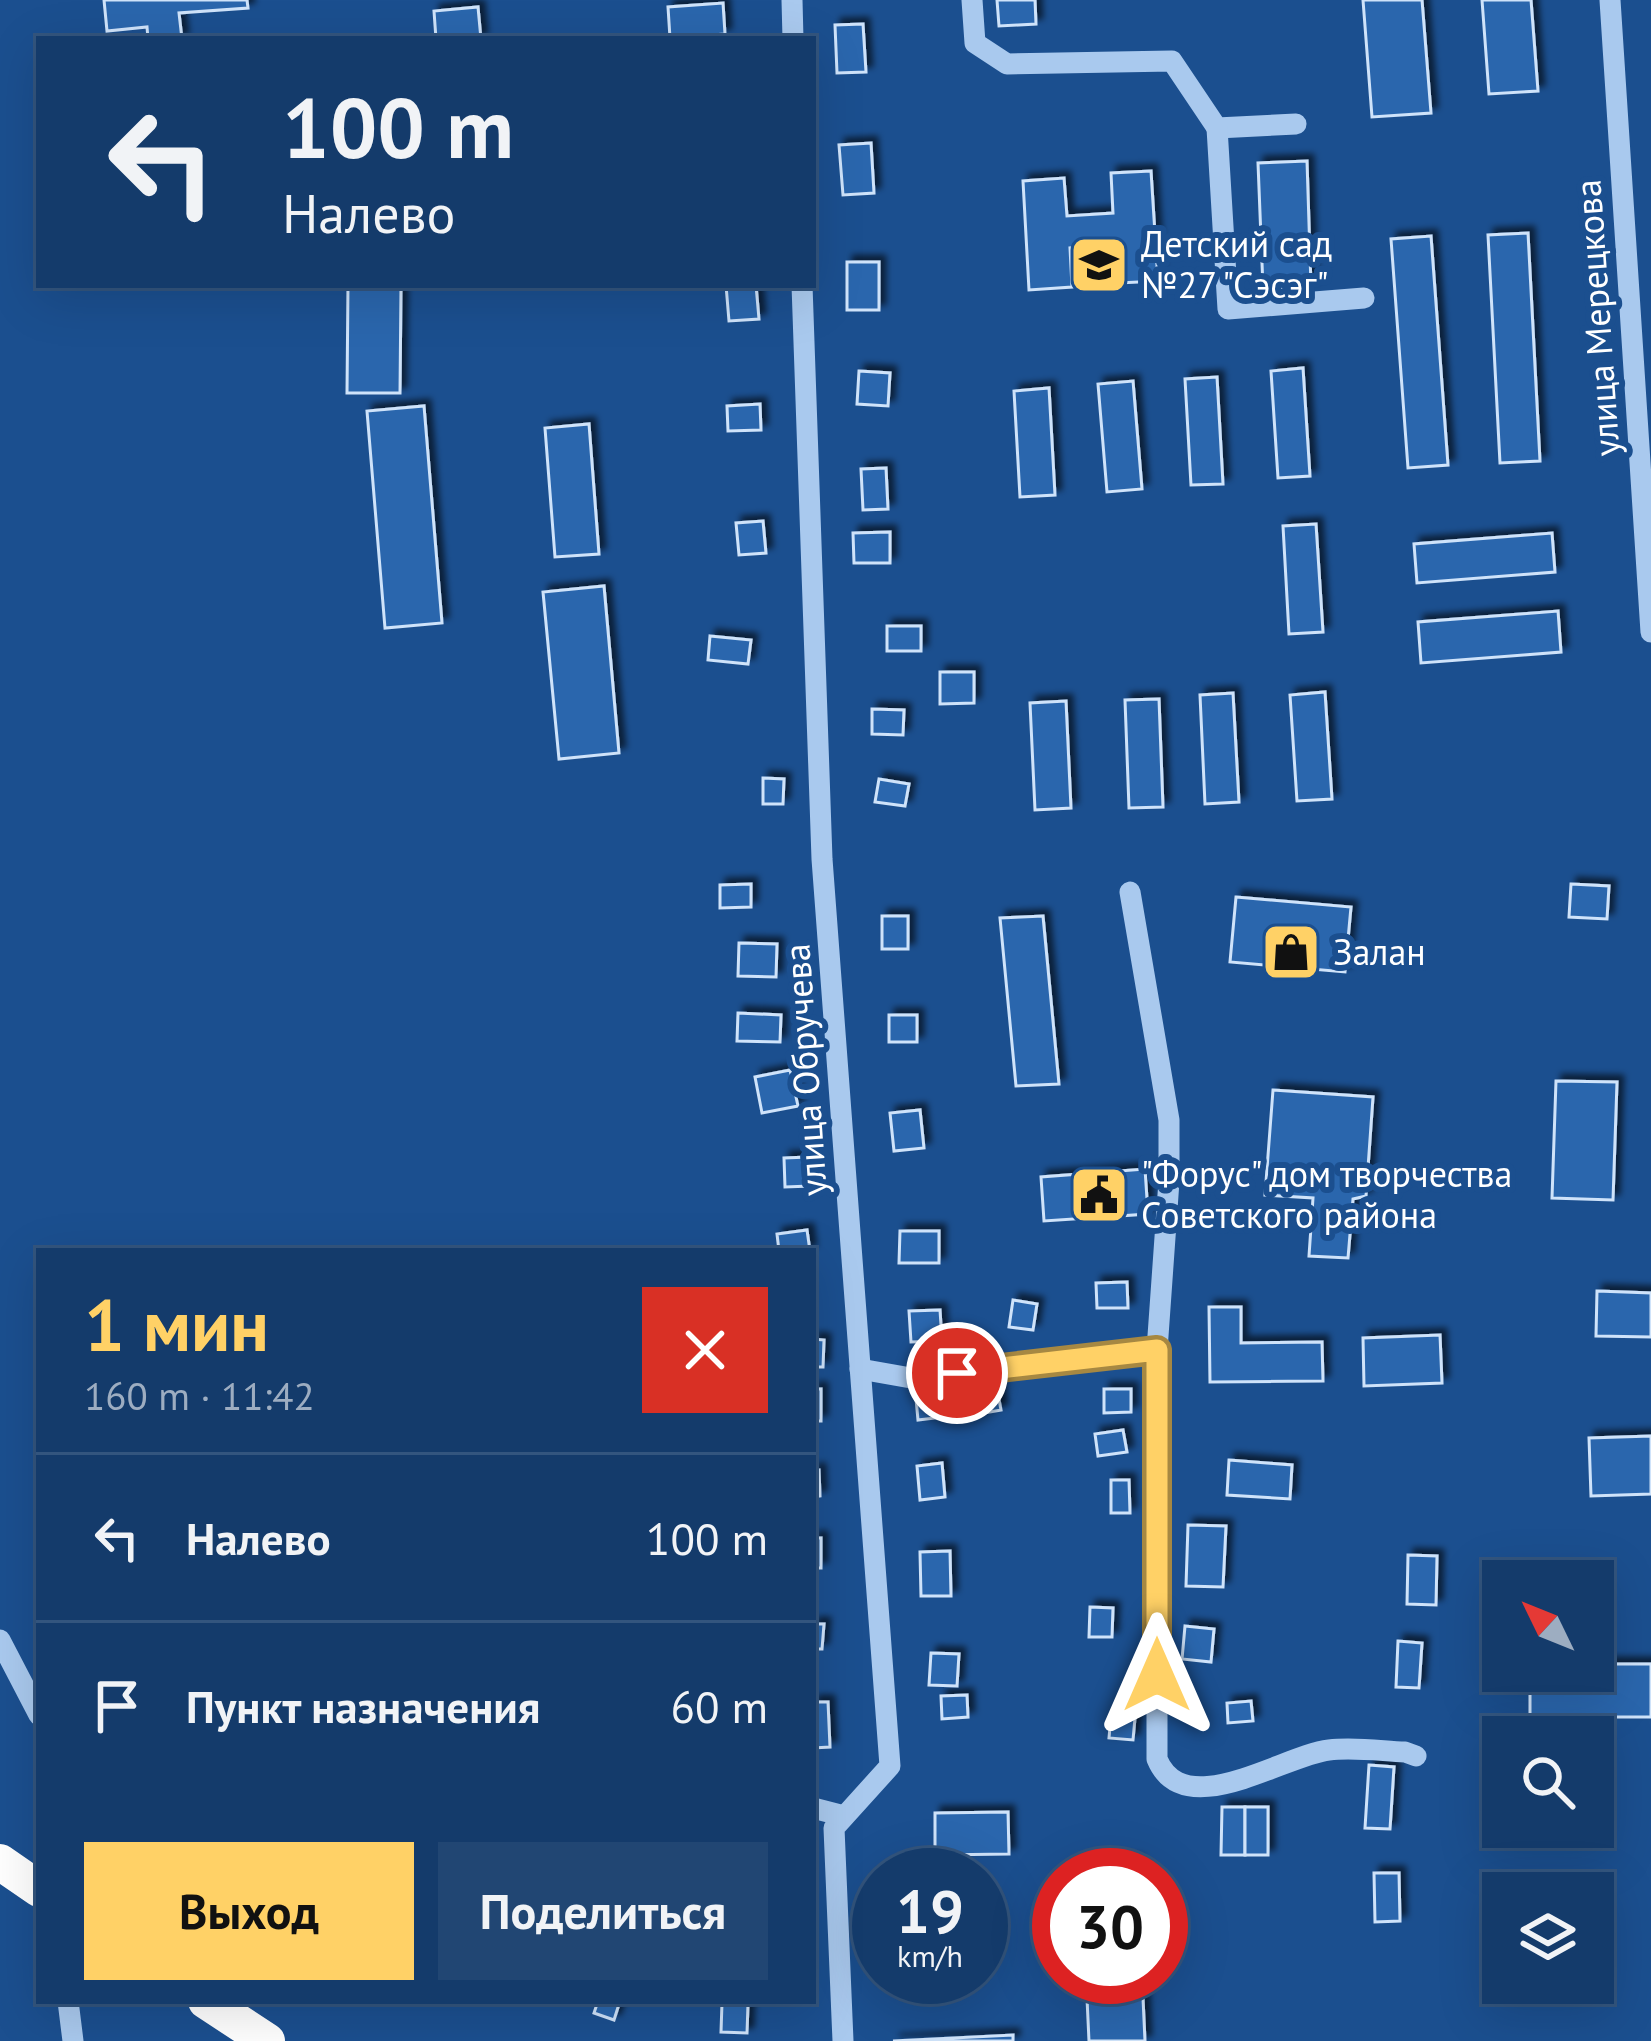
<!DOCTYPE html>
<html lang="ru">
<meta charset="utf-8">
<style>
body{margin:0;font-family:"PT Sans",sans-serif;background:#214673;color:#f1f3f6;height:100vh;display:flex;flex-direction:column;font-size:45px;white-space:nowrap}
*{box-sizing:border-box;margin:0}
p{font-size:39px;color:#9dadc1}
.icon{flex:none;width:66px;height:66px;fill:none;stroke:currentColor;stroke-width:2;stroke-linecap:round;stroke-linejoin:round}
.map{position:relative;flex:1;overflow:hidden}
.drawer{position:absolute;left:36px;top:1248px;width:780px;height:756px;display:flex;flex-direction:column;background:#143b6b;border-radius:0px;box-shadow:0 12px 48px #0002,0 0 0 3px #33557e}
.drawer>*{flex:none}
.hud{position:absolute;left:36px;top:36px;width:780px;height:252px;border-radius:0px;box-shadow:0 12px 48px #0002,0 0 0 3px #33557e;background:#143b6b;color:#f1f3f6;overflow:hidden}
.needle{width:78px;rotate:313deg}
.buttons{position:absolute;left:1482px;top:1560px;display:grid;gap:24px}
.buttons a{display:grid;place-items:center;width:132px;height:132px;border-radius:0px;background:#143b6b;box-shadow:0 12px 48px #0002,0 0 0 3px #33557e;font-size:60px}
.speed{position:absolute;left:852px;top:1848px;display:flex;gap:24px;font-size:60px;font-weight:700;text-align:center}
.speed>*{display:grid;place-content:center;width:156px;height:156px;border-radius:50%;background:#143b6b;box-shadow:0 12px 48px #0002,0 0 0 3px #33557e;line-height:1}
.speed small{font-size:30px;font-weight:400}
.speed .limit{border:18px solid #d22;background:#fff;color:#111}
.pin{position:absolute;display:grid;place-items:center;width:102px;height:102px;color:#fff;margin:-51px;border:6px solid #fff;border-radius:50%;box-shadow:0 3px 12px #0007}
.me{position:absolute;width:132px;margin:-66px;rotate:0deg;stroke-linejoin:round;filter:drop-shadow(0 0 9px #0008)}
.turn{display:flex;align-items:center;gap:42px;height:252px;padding:0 48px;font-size:54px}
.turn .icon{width:156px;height:156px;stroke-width:2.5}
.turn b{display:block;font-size:84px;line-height:102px}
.round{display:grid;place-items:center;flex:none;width:126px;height:126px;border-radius:0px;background:#214673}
.overview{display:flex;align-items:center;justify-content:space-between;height:204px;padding:0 48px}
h1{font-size:72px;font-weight:600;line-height:90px;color:#ffd166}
.primary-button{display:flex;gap:24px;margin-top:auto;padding:24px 48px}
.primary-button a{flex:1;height:138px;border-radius:0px;background:#ffd166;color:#111;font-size:48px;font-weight:600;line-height:138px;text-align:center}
.primary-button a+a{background:#214673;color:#f1f3f6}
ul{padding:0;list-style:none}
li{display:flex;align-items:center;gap:36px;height:168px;padding:0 48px;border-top:3px solid #33557e}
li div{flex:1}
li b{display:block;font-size:45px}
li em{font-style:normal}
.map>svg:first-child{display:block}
</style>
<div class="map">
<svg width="1651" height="2041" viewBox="0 0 1651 2041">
<defs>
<filter id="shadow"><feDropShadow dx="6" dy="-6" stdDeviation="3" flood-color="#0009"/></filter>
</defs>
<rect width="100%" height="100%" fill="#1b4f8f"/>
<g fill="#2a66ad" stroke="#cfe3fa" stroke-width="3" filter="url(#shadow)">
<polygon points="104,0 247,0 248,8 179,13 182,39 148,39 147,27 107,31"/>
<polygon points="997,0 1035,0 1036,24 999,26"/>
<polygon points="1363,0 1422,0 1431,113 1372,117"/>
<polygon points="1482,0 1531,0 1538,91 1489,94"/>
<polygon points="723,3 725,34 670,38 668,7"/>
<polygon points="478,7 481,39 436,39 434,11"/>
<polygon points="863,24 866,72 837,73 835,25"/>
<polygon points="871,143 874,193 843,195 839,145"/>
<polygon points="1307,161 1311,286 1263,288 1258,163"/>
<polygon points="1151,171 1158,281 1119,283 1117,245 1070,248 1072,287 1029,290 1023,181 1064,178 1067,216 1113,213 1111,173"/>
<polygon points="1528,233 1540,461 1500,463 1488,235"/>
<polygon points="1431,236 1448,465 1408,468 1391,239"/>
<rect x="847" y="262" width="32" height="48"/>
<polygon points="348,285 401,285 400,393 347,393"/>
<polygon points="726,285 756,285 759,319 729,321"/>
<polygon points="1303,368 1310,476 1278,478 1271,371"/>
<polygon points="859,371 890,373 888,406 857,404"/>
<polygon points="1217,377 1223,484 1191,485 1185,379"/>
<polygon points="1133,381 1142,489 1107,492 1098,384"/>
<polygon points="1049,388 1055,495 1020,497 1014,391"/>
<polygon points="760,404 761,430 728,431 727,406"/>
<polygon points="424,406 442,623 385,628 367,411"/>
<polygon points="589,424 599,554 555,557 545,428"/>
<polygon points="886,468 888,509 863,510 861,469"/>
<polygon points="763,521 766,553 739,555 736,523"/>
<polygon points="1316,524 1323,632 1289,634 1283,526"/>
<polygon points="890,532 890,563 854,563 853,533"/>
<polygon points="1552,533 1555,572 1417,583 1414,544"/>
<polygon points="604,586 619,753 559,759 543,592"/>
<polygon points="1558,611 1561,652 1421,663 1418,622"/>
<rect x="887" y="626" width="34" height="25"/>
<polygon points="710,636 751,640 748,664 708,660"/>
<polygon points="940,672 974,672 974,703 940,704"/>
<polygon points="1325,692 1332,799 1297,801 1290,695"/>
<polygon points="1233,693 1239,802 1205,804 1200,695"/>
<polygon points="1159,699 1163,807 1129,808 1125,700"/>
<polygon points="1066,701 1071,808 1035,810 1030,703"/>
<polygon points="872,709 904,710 903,735 872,734"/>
<polygon points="763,778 784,779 783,804 763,804"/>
<polygon points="879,779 909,784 905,806 875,802"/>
<polygon points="751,884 751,907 720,908 720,885"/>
<polygon points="1571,884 1609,886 1607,919 1569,917"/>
<polygon points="1236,897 1351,907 1345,972 1230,962"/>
<rect x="882" y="916" width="26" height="33"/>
<polygon points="1043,916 1059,1084 1016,1086 1000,918"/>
<polygon points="739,943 777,944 776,977 738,976"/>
<polygon points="738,1013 781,1015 780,1042 737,1041"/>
<rect x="889" y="1015" width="28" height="27"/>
<polygon points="790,1070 798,1106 762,1113 755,1077"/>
<polygon points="1556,1081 1617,1082 1613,1200 1552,1198"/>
<polygon points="1273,1090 1373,1097 1366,1196 1353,1199 1348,1258 1309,1256 1313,1198 1265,1195"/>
<polygon points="920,1110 924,1148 894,1151 890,1113"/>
<polygon points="809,1157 810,1186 785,1187 784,1158"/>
<polygon points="1145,1169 1148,1214 1044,1221 1041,1177"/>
<polygon points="807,1230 810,1251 779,1251 777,1234"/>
<polygon points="900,1231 939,1231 939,1263 899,1263"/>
<polygon points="1127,1282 1128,1308 1097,1308 1096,1283"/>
<polygon points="1597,1291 1651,1293 1651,1337 1596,1336"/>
<polygon points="1013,1300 1037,1304 1033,1330 1009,1327"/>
<polygon points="1209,1307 1241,1307 1241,1343 1322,1342 1323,1381 1210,1382"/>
<polygon points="940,1310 942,1341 911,1342 909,1311"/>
<polygon points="1440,1335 1442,1383 1364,1386 1363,1338"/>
<polygon points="813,1339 824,1340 823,1367 813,1367"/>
<polygon points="996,1384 1001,1410 961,1417 956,1390"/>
<polygon points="939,1385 943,1417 918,1420 915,1388"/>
<rect x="813" y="1389" width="8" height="32"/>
<polygon points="1104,1389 1131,1389 1131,1412 1104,1413"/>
<polygon points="1123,1430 1127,1452 1098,1456 1095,1434"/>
<polygon points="1651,1436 1651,1494 1591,1496 1589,1438"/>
<polygon points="1229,1460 1292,1465 1290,1499 1227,1495"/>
<polygon points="942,1463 945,1497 920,1500 917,1466"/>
<polygon points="813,1470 819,1470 820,1496 813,1497"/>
<polygon points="1111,1480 1129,1480 1130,1513 1111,1513"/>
<polygon points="1188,1525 1226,1526 1223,1587 1186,1586"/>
<rect x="813" y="1538" width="8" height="30"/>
<polygon points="950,1551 951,1596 921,1596 920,1552"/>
<polygon points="1408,1555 1437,1556 1436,1605 1407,1604"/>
<polygon points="1090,1607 1113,1608 1112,1637 1089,1637"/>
<polygon points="813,1624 824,1624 822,1649 813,1649"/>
<polygon points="1185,1626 1214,1629 1211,1662 1182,1659"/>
<polygon points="1398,1641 1422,1643 1419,1688 1396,1687"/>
<polygon points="931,1653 959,1654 957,1686 929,1685"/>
<polygon points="1593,1664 1651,1664 1651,1717 1530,1717 1530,1671 1593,1671"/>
<polygon points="967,1695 968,1717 942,1719 941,1696"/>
<polygon points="1251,1701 1253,1721 1228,1723 1227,1703"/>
<polygon points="813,1702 828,1702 830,1747 813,1748"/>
<polygon points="1111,1716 1135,1718 1133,1740 1109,1738"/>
<polygon points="1369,1765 1394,1767 1390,1829 1365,1828"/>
<polygon points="1222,1807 1245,1807 1245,1855 1221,1855"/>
<rect x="1245" y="1807" width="23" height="48"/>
<polygon points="1008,1812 1009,1854 935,1855 935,1813"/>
<polygon points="1136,1862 1137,1875 1081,1875 1081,1865"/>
<polygon points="1374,1873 1399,1873 1400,1921 1375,1922"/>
<polygon points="1086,1977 1142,1977 1145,2041 1089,2041"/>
<polygon points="598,2001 620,2001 614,2020 594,2013"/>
<polygon points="722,2003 748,2004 747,2033 721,2032"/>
<polygon points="1013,2035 1013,2041 893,2041"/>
</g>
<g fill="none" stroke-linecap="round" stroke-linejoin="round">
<g stroke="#a9c9ee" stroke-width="21">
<polyline points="792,0 793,39"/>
<polyline points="972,0 975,43 1007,64 1172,61 1217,128 1296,124"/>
<polyline points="1610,0 1651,632"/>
<polyline points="1217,128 1228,309 1364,298"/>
<polyline points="802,285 822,859 890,1766 834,1828 843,2041"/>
<path d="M1130,892L1169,1120V1181L1157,1350V1759C1184,1824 1284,1755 1329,1750C1354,1747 1381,1751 1405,1752L1416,1756"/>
<polyline points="860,1369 911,1378 1157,1350"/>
<polyline points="0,1640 39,1715"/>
<polyline points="813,1808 844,1816"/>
<polyline points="68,2001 73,2041"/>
</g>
<g stroke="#fff" stroke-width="36">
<polyline points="0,1862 39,1889"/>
<polyline points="206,2001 267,2041"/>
</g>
</g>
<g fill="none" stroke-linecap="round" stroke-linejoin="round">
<defs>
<polyline id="route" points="957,1373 1157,1350 1157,1675"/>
</defs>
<use href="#route" stroke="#a68842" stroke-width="30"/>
<use href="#route" stroke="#ffd166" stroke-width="21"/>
</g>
<defs>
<symbol id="school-square" viewBox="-11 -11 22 22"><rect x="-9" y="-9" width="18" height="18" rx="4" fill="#ffd166" stroke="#1b4f8f"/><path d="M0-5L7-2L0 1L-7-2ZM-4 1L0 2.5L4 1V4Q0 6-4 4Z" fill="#111"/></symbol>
<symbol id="shop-square" viewBox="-11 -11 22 22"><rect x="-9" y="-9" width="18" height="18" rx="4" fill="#ffd166" stroke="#1b4f8f"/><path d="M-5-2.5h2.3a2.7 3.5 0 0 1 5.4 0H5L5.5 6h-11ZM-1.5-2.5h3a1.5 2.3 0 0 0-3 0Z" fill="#111"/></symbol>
<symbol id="civic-square" viewBox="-11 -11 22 22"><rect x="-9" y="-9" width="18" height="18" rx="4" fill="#ffd166" stroke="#1b4f8f"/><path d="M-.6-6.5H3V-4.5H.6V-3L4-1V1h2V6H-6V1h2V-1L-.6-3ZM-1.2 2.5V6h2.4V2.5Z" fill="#111"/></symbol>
</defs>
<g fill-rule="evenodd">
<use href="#school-square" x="1066" y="232" width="66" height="66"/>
<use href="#shop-square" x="1258" y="919" width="66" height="66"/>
<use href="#civic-square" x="1066" y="1162" width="66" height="66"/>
</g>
<g text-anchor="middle" stroke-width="12" stroke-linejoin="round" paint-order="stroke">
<g font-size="36" fill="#fff" stroke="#1b4f8f" text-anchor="start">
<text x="1141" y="257">Детский сад<tspan x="1141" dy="41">№27 "Сэсэг"</tspan></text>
<text x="1333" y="965">Залан</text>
<text x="1141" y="1187">"Форус" дом творчества<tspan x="1141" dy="41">Советского района</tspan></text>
</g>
<g font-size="36" fill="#fff" stroke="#1b4f8f">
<text transform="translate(1597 318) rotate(-94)" y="13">улица Мерецкова</text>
<text transform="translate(805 1070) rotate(-94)" y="13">улица Обручева</text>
</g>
</g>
</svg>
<div class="buttons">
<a><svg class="needle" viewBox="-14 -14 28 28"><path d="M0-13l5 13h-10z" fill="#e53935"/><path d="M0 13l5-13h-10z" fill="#9dadc1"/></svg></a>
<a><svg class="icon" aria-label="search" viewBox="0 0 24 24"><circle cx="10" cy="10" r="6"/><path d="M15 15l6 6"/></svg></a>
<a><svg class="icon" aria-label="layers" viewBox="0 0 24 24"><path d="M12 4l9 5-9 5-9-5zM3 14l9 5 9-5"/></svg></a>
</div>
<div class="speed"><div>19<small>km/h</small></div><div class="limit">30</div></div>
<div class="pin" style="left:957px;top:1373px;background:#d93025"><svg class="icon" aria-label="arrive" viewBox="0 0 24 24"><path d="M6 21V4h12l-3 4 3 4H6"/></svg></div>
<svg class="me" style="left:1157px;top:1675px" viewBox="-20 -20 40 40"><path d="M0-17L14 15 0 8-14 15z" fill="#ffd166" stroke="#fff" stroke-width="4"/></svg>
<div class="hud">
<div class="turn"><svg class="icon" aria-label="left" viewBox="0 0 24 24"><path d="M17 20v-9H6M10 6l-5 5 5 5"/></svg><div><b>100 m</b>Налево</div></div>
</div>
<section class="drawer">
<div class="overview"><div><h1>1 мин</h1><p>160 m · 11:42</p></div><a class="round" style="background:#d93025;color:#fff"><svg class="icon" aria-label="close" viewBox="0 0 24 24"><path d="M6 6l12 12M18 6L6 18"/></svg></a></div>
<ul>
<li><svg class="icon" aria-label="left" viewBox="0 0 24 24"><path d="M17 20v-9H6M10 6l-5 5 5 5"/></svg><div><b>Налево</b></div><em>100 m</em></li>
<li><svg class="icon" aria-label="arrive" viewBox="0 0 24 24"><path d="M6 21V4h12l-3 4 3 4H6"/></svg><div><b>Пункт назначения</b></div><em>60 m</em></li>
</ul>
<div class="primary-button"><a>Выход</a><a>Поделиться</a></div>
</section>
</div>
